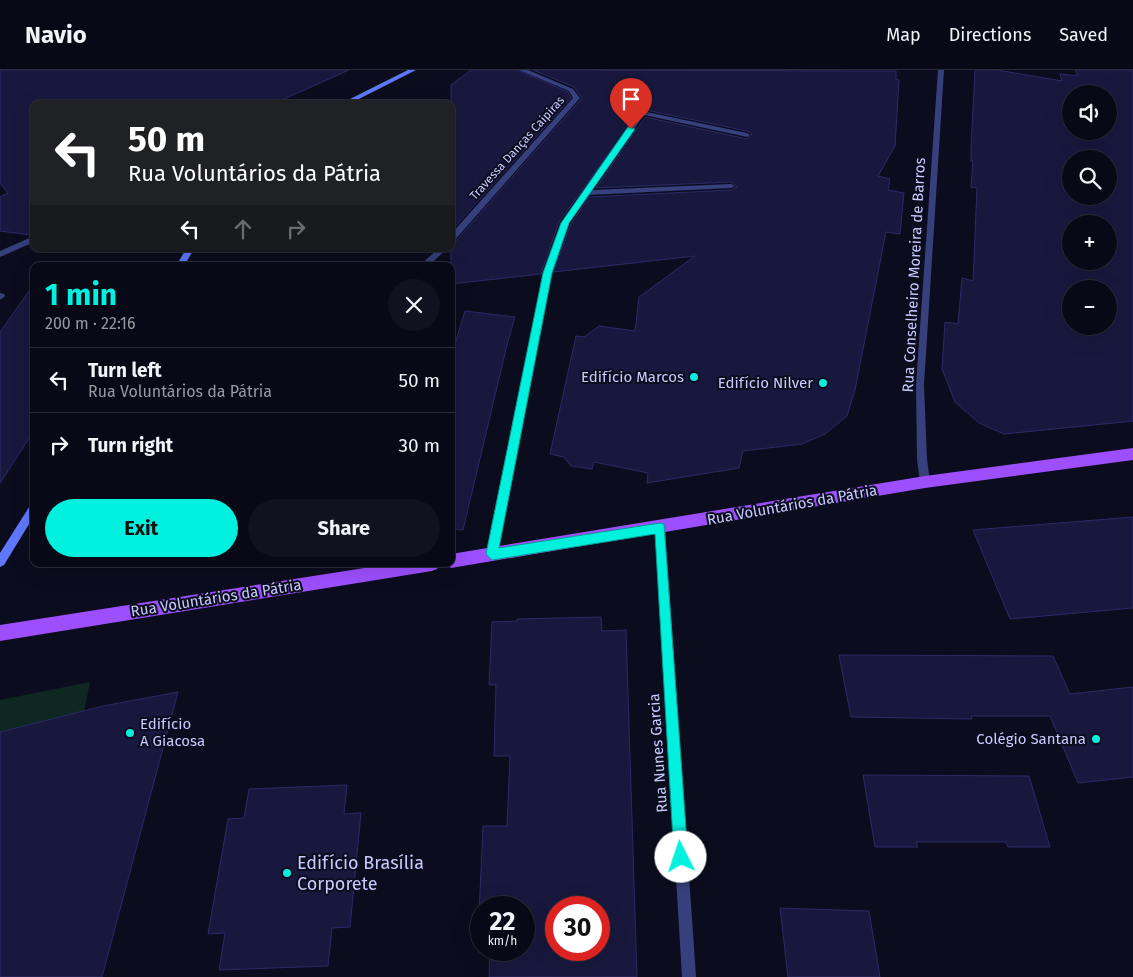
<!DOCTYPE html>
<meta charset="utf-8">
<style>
body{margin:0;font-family:"Fira Sans",sans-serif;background:#11121f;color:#f1f3f6;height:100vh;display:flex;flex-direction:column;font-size:19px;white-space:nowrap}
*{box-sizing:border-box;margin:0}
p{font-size:16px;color:#989aa1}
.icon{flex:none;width:28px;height:28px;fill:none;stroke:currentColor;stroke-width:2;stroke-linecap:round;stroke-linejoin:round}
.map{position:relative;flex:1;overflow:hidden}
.sheet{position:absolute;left:30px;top:192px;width:425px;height:305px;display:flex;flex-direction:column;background:#080916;border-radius:10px;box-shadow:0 5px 20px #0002,0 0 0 1px #292a35}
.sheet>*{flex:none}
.top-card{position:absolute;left:30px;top:30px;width:425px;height:152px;border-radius:10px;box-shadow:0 5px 20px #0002,0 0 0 1px #292a35;background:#202124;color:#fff;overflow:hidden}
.tools{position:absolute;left:1062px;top:15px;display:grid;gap:10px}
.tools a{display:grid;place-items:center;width:55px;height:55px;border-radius:50%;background:#080916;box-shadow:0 5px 20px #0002,0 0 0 1px #292a35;font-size:25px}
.speed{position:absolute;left:470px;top:826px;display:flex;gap:10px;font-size:25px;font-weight:700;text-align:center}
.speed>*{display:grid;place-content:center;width:65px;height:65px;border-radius:50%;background:#080916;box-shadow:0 5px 20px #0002,0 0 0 1px #292a35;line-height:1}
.speed small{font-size:12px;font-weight:400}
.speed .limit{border:8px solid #d22;background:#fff;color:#111}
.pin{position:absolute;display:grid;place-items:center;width:42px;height:42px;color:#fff;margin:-51px -21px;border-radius:50% 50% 50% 0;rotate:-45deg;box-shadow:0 0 5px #0007}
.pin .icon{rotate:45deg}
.me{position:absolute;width:55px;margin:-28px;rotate:356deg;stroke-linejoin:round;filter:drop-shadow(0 0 4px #0008)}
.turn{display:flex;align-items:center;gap:18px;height:105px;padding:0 15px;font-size:22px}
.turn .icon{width:65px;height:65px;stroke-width:2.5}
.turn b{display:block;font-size:35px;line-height:42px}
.lanes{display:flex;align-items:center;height:48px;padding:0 15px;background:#0003;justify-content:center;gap:25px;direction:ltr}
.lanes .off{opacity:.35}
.round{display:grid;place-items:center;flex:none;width:52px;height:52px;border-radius:26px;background:#11121f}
.head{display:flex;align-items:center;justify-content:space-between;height:85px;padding:0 15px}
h1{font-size:30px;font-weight:700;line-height:38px;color:#01f1de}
.primary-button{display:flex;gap:10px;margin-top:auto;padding:10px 15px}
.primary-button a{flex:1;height:58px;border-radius:30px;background:#01f1de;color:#111;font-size:20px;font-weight:700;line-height:58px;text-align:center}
.primary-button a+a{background:#11121f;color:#f1f3f6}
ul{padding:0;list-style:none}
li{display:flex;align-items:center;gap:15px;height:65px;padding:0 15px;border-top:1px solid #292a35}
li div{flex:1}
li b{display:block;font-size:19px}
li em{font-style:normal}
header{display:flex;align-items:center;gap:30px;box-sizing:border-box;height:70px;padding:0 25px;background:#080916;border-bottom:1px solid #292a35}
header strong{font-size:24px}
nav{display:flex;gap:28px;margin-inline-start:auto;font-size:18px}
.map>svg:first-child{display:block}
</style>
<header>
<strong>Navio</strong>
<nav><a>Map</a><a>Directions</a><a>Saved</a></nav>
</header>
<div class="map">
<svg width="1133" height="907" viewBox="0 0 1133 907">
<rect width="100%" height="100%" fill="#0b0c1d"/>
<polygon fill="#0f2721" points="90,612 84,642 0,662 0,630"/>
<g fill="#18183e" stroke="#2b2a69" fill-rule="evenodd">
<polygon points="0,0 349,0 273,34 34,34 34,164 31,165 0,161 0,127 8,123 0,113"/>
<polygon points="471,0 517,0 568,22 571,28 451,161 451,15"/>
<polygon points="533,0 896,1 896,9 899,10 895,76 878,106 890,109 888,120 904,123 900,164 886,162 855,320 847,346 825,364 802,374 743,381 739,398 647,413 648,403 594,392 592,399 571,396 564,387 550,384 576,266 584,267 599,256 635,261 639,227 695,186 553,202 571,154 589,127 731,120 737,117 731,112 596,118 645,47 747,69 752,64 747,61 641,39 559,152 541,204 451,214 451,174 455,172 582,28 574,17"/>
<path d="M975,0H997L1062,11L1060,4L1078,6L1075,0H1133V351L1004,364L979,353L955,332L942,299L945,252L958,254L962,208L973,211L977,118L971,117L973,91H971V77ZM1071,24H1109V61H1071ZM1071,89H1109V126H1071ZM1071,154H1109V191H1071ZM1071,219H1109V256H1071Z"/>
<polygon points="34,214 34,361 0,413 0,262"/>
<polygon points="465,241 515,247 507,275 463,460 451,459 451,287"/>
<polygon points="1133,447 1133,538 1010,549 973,460"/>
<path d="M601,547L602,561L626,560L637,907H489L490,880H524V838H481V845H479L483,756H507L510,686H494L496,615H489L492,552L517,551V549ZM556,838H599V880H556Z"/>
<polygon points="839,585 1053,586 1070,624 1133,617 1133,707 1078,713 1050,646 971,646 972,649 851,647"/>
<polygon points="178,622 102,907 0,907 0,662 103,636"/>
<polygon points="863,705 1029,706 1050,777 1008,777 1006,772 916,772 918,777 875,777"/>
<polygon points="347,715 344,744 361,743 350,857 332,858 328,896 219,900 225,863 208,864 228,749 244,748 249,719"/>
<polygon points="780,838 869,841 880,907 788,907"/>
</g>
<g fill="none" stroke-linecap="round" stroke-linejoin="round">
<polygon fill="#36407c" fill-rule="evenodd" points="0,223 4,224 5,226 0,230"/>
<g fill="#36407c" fill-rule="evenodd">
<polygon points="519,0 528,0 573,19 580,28 454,171 451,172 451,164 573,28 569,21"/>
<polygon points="938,0 944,0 924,315 927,389 930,412 928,415 922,415 920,412 917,389 916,315"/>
<polygon points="642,41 747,63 750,65 747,67 644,45 592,120 731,114 735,116 731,118 588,125 569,153 551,203 497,484 496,487 492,489 488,487 487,484 543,203 561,153 640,42"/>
<polygon points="34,166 34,172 0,187 0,181"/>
<polygon points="438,179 447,179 428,196 419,196"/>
<polygon points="660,454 664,455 665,458 696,907 682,907 655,458 656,455"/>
</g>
<g fill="#5f78fe" fill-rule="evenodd">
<polygon points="408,0 416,0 349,34 340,34"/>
<polygon points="186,179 194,179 184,196 176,196"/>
<polygon points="34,433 34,446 4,495 0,497 0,483 31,434"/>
</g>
<g fill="#9d4ffe" fill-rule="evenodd">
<polygon points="1133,378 1133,390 925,418 451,498 445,494 451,494 451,484 925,406"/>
<polygon points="390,494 440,494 437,499 432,501 0,571 0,555"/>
</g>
</g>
<polygon fill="#01f1de" stroke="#019d90" points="628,57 635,59 569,153 552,203 499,478 660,453 664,454 688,787 686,792 681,794 676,792 674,787 655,464 492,490 486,484 543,203 561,153"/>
<g fill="#01f1de" stroke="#0b0c1d" stroke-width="2">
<circle cx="694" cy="307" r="5"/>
<circle cx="823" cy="313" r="5"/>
<circle cx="130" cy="663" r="5"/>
<circle cx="1096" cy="669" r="5"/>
<circle cx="287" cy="803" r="5"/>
</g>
<g text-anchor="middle" stroke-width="4" stroke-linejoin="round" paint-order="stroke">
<g font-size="12" fill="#c7cbff" stroke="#0b0c1d">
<text transform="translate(517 78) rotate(-48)" y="4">Travessa Danças Caipiras</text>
</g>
<g font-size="15" fill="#c7cbff" stroke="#0b0c1d">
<text transform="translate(914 205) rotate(-87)" y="5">Rua Conselheiro Moreira de Barros</text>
<text transform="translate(792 435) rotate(-10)" y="5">Rua Voluntários da Pátria</text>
<text transform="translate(216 528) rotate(-9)" y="5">Rua Voluntários da Pátria</text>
<text transform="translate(658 683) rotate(-94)" y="5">Rua Nunes Garcia</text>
</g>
<g font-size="15" fill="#c7cbff" stroke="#0b0c1d" text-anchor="end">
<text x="684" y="312">Edifício Marcos</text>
<text x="813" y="318">Edifício Nilver</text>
<text x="140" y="659" text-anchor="start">Edifício<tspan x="140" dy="17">A Giacosa</tspan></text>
<text x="1086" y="674">Colégio Santana</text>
</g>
<g font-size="18" fill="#c7cbff" stroke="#0b0c1d" text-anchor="start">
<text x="297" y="799">Edifício Brasília<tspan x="297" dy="21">Corporete</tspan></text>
</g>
</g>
</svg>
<div class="tools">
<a><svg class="icon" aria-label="sound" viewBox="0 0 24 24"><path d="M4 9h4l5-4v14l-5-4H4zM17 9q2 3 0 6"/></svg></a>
<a><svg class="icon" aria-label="search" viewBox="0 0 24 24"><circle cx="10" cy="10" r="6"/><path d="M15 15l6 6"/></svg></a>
<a>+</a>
<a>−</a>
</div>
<div class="speed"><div>22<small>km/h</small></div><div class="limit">30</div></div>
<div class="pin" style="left:631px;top:59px;background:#d93025"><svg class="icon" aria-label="arrive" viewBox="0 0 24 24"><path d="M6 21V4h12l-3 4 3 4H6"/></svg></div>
<svg class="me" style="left:681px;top:787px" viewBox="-20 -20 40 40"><circle r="19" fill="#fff"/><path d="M0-13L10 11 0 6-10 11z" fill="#01f1de"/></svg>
<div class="top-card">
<div class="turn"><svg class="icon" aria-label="left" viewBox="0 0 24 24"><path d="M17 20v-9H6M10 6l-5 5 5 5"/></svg><div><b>50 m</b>Rua Voluntários da Pátria</div></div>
<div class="lanes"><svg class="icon" aria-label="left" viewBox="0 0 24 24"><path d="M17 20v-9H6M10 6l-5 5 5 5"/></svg><svg class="icon off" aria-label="ahead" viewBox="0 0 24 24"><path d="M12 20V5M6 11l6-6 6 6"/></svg><svg class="icon off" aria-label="right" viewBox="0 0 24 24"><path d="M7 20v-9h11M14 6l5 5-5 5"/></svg></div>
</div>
<section class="sheet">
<div class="head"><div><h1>1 min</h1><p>200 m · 22:16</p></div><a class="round"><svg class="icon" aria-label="close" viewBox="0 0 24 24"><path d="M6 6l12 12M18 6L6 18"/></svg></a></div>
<ul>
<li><svg class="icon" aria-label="left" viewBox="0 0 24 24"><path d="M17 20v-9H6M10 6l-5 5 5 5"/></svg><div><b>Turn left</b><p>Rua Voluntários da Pátria</p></div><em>50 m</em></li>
<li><svg class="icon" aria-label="right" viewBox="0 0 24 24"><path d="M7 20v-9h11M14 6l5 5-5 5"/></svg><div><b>Turn right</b></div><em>30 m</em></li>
</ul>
<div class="primary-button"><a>Exit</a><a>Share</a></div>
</section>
</div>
